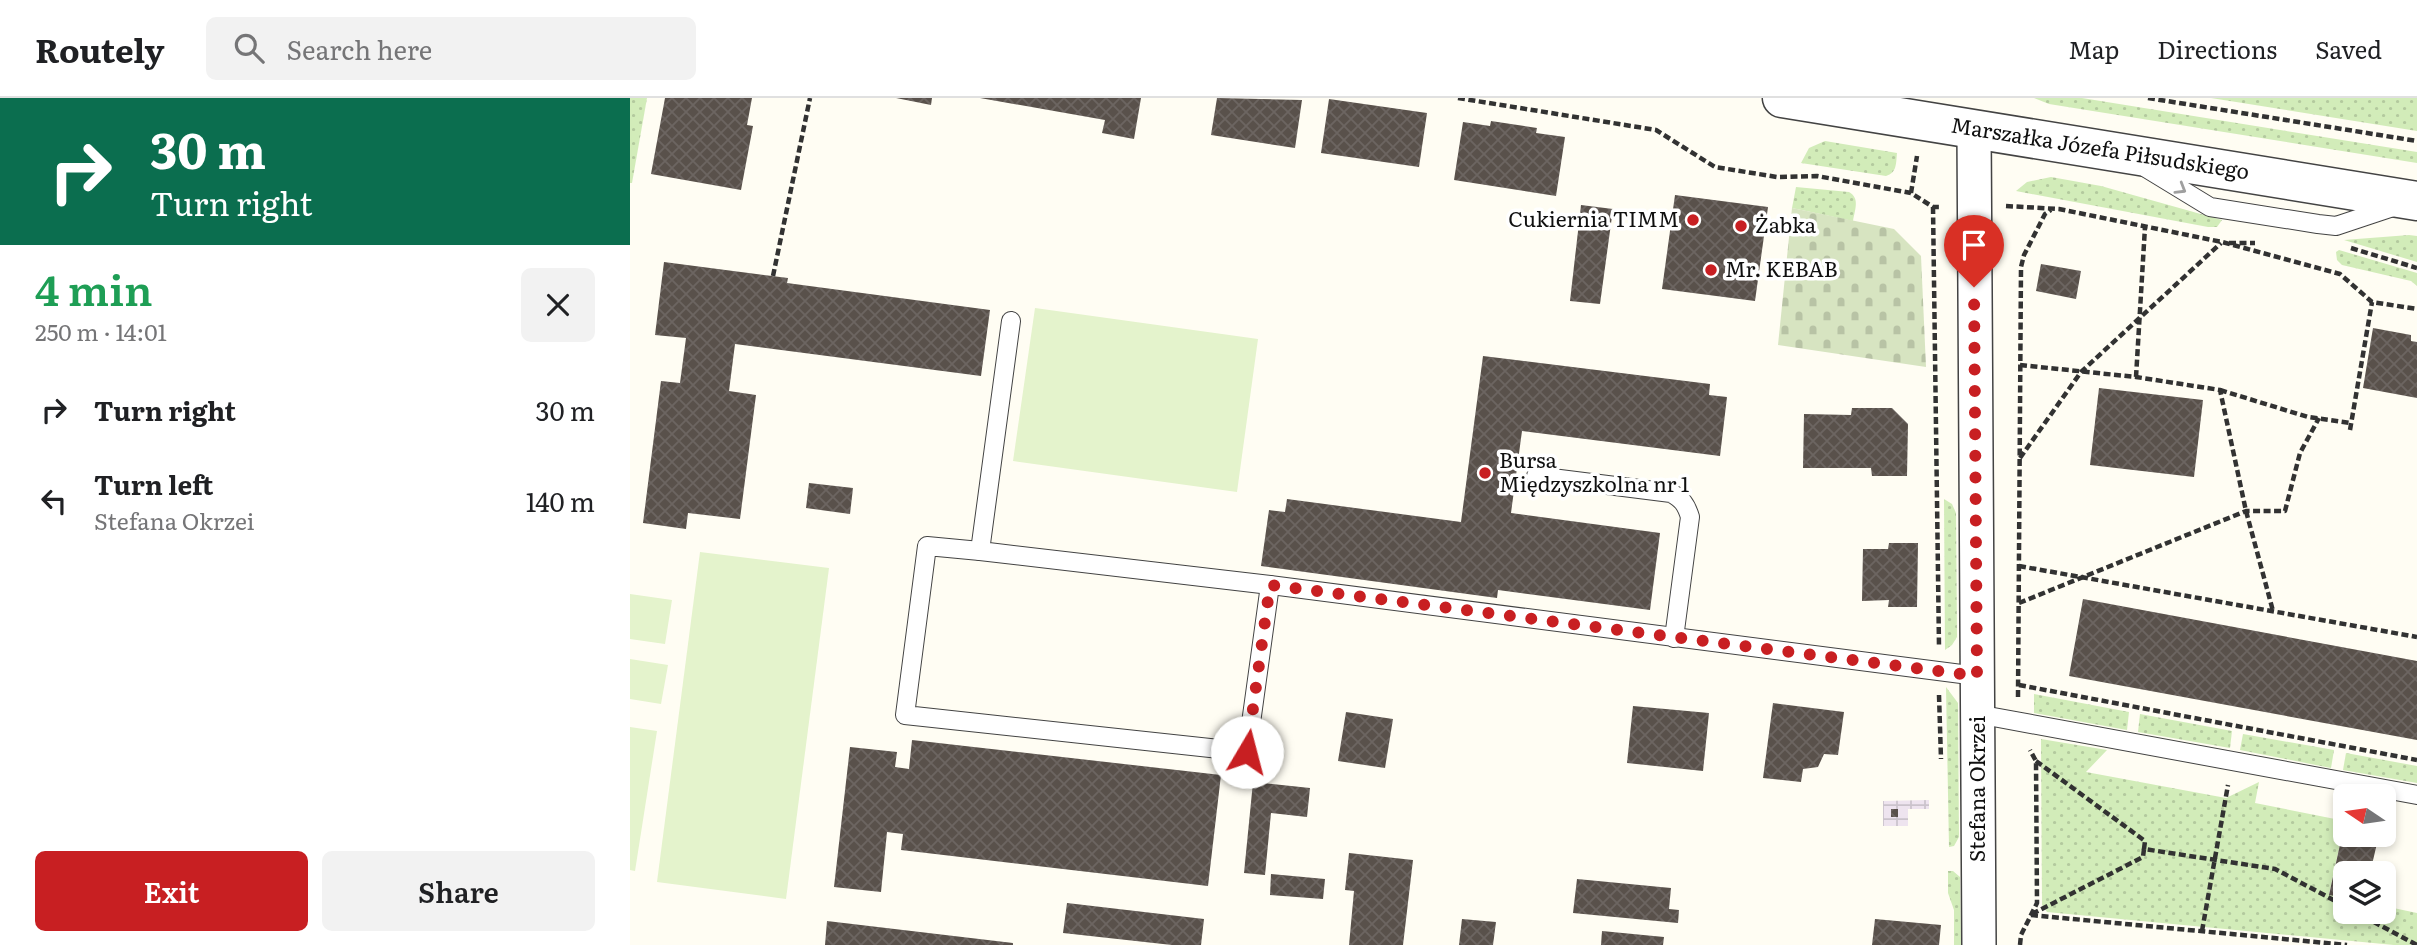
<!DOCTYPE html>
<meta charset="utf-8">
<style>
body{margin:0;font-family:Literata,serif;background:#f2f2f2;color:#202124;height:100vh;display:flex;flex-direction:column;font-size:26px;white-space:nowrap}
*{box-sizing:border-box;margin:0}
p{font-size:23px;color:#757577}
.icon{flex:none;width:38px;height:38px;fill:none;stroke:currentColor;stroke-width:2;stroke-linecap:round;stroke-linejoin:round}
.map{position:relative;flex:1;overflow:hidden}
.details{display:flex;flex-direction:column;background:#fff;width:630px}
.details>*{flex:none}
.banner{background:#0b6e4f;color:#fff;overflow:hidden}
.needle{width:46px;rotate:283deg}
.buttons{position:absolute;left:1703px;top:686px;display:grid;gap:14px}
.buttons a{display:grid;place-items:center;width:63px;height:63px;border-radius:10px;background:#fff;box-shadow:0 4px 10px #0003;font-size:35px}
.pin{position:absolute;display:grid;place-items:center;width:60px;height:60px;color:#fff;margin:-72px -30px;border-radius:50% 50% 50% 0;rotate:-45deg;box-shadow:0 0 7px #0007}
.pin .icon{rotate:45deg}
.me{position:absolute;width:77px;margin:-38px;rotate:8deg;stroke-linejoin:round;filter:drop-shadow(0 0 5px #0008)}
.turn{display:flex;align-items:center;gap:24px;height:147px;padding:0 35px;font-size:32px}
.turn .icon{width:91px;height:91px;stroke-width:2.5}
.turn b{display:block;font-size:49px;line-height:60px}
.round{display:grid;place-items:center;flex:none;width:74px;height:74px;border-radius:10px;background:#f2f2f2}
.overview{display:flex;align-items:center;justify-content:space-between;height:119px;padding:0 35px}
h1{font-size:42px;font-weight:600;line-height:52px;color:#1e9e55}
.cta{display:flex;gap:14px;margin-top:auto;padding:14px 35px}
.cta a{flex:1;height:80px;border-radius:10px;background:#c81f22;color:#fff;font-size:28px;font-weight:600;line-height:80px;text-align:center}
.cta a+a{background:#f2f2f2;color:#202124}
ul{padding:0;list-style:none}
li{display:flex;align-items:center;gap:21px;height:91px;padding:0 35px}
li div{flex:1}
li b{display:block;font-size:26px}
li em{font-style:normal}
header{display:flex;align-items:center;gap:42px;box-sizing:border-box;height:98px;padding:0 35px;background:#fff;border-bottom:2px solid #e0e0e0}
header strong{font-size:33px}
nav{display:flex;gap:38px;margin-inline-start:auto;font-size:24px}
.search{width:490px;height:63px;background:#f2f2f2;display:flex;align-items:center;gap:18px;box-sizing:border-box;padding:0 24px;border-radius:10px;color:#757577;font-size:26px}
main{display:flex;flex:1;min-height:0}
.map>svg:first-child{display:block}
</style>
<header>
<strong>Routely</strong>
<div class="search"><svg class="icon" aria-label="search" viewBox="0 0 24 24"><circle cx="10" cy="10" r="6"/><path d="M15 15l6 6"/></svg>Search here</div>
<nav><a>Map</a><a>Directions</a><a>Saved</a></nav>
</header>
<main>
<section class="details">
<div class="banner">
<div class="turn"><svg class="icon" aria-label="right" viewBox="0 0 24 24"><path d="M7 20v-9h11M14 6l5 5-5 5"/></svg><div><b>30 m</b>Turn right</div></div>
</div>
<div class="overview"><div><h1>4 min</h1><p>250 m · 14:01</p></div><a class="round"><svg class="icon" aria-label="close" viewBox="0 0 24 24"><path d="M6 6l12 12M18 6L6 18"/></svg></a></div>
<ul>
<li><svg class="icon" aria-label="right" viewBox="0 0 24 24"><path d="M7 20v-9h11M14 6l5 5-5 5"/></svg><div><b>Turn right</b></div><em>30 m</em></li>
<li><svg class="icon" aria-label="left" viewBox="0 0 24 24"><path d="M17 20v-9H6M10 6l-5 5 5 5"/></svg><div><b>Turn left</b><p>Stefana Okrzei</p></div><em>140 m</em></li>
</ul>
<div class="cta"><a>Exit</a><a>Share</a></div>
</section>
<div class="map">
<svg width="1787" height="847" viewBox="0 0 1787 847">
<defs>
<pattern id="industrial-grid" width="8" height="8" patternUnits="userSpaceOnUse" patternTransform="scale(1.75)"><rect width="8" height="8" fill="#eee4ef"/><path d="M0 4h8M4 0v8" fill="none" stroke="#cbc3cc"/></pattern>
<pattern id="grass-dots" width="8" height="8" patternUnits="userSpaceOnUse" patternTransform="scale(1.75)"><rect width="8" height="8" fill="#d2ecb9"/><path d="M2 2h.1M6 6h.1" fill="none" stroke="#b3c99e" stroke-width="1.8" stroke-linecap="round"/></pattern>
<pattern id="cemetery-stones" width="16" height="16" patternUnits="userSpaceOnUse" patternTransform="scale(1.75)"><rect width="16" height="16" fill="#d7e4c1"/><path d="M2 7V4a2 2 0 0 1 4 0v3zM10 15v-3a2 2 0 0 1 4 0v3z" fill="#b8c3a5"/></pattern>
<pattern id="building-cross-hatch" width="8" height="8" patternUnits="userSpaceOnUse" patternTransform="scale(1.75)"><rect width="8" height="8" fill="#59514b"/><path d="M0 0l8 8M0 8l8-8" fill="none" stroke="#6c6561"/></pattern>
</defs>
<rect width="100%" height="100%" fill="#fffdf3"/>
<polygon fill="url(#industrial-grid)" points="1299,702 1299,711 1278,711 1278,728 1253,728 1253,703"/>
<g fill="url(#grass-dots)">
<polygon points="0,0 17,0 2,85 0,85"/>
<polygon points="1404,0 1452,0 1787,54 1787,65 1419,6"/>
<polygon points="1581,0 1787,0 1787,33"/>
<path d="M1195,43L1267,55C1266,65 1267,75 1256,78L1171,65L1179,50Z"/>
<polygon points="1421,79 1471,88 1592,122 1587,129 1578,129 1386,93 1397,84"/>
<path d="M1166,89L1219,94C1230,100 1225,111 1223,123L1162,110Z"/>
<polygon points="1779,137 1787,138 1787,164 1714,142"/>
<polygon points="1709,152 1787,175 1787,188 1781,183 1712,167 1707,162 1706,154"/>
<polygon points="1314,401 1322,406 1326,415 1327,539 1322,547 1315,552"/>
<polygon points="1316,589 1328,605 1329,739 1324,748 1319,749"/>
<polygon points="1404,596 1499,614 1497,632 1404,615"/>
<polygon points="1510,616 1602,633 1600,650 1508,634"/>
<polygon points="1613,636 1704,652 1701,670 1610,652"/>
<polygon points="1411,641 1477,652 1456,674 1596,700 1629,684 1625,705 1715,723 1699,796 1715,800 1715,814 1754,814 1754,808 1787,815 1787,847 1764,847 1417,814 1412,807"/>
<polygon points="1716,655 1787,668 1787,685 1713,672"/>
<polygon points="1318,773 1323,773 1330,779 1331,847 1324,847 1324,812 1318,795"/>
</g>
<polygon fill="url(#cemetery-stones)" points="1162,110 1264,131 1291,158 1296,269 1148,247"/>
<g fill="#e4f3cc">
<polygon points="405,210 628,241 607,394 383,363"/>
<polygon points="70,454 199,470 156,801 27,784"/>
<polygon points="0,496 42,502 35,546 0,541"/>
<polygon points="0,561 38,567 31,606 0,601"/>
<polygon points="0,629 27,633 5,773 0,772"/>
</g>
<g fill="url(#building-cross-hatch)">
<polygon points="35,0 122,0 117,27 123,28 111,92 21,76"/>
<polygon points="266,0 302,0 301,7"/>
<polygon points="350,0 511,0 504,41 472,35 475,22"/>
<polygon points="587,0 672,2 665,50 581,37"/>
<polygon points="699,1 797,15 789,69 691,55"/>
<polygon points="861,23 907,30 906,35 935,39 926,98 824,82 833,24 860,28"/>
<polygon points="1045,97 1138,109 1125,203 1032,191"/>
<polygon points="951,107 983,111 970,206 940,203"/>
<polygon points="34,164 158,180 157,185 360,212 351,278 105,246 99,293 126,297 110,421 58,415 56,431 13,425 31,283 50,285 56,240 25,237"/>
<polygon points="1411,166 1451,173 1446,201 1406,193"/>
<polygon points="1743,230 1781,237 1781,243 1787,244 1787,300 1733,290"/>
<polygon points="853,258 1080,286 1079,297 1097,299 1090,358 892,333 881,415 1030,435 1020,512 868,492 867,500 631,468 639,412 655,414 657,401 831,424"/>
<polygon points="1469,290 1573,302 1564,379 1460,367"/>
<polygon points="1222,310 1262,310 1278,326 1277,378 1242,378 1241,370 1173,370 1174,316 1221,317"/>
<polygon points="179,385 223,390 220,416 176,410"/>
<polygon points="1259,445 1288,445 1287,509 1258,509 1259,502 1232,503 1233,451 1258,451"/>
<polygon points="1453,501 1787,563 1787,642 1439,578"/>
<polygon points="1143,605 1214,614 1208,657 1194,656 1188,669 1173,671 1171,684 1133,680"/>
<polygon points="1003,608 1079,615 1073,673 997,665"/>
<polygon points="716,614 763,621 755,670 708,663"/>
<polygon points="282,642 591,677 578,788 271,752 273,736 257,734 251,794 204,789 220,649 267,654 265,669 279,671"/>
<polygon points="623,684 680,690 677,719 641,715 635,777 614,775"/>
<rect x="1261" y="711" width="7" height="8"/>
<polygon points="1714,728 1715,737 1749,737 1740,775 1715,775 1715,800 1699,797"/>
<polygon points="719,755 783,762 773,847 719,847 724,793 715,792"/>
<polygon points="641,776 695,781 693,801 640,797"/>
<polygon points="947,781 1041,790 1039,811 1049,812 1048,825 943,815"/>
<polygon points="437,805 574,821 571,847 542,847 433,835"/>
<polygon points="832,821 866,824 863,847 829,847"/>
<polygon points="1245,821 1311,827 1309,847 1242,847"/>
<polygon points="197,823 383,845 383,847 195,847"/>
<polygon points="972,833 1034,839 1033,847 971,847"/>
</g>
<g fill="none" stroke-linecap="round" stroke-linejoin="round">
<defs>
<g id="service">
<polyline points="1516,70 1580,109 1688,126 1706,128 1766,108"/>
<polyline points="381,223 350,453 640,487 1347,578"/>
<path d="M906,378L1041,395C1052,401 1056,406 1060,419L1044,540"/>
<polyline points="350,453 297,448 275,617 617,654 640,487"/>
<polyline points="1347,616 1787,697"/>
</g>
<polyline id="minor" points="1344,31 1349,847"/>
<polyline id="tertiary" points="1152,0 1787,103"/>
</defs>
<use href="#service" stroke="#434343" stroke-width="20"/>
<use href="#minor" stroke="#434343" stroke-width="36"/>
<use href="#tertiary" stroke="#434343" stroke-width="41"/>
<g stroke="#323232" stroke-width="4.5" stroke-dasharray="7 3.5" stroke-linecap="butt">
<polyline points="828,0 1026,32 1085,69 1147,79 1187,78 1281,95 1303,109 1311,109"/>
<polyline points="1518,0 1787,43"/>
<polyline points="1281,95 1287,58"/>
<polyline points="1376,108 1429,111 1592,144 1710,176 1742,204 1787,211"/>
<polyline points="1303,109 1309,549"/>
<polyline points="1599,145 1625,145"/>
<polyline points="1721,150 1787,170"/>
<polyline points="143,178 180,0"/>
<polyline points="1390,267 1506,279 1590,292 1616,413 1643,513"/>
<polyline points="1506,279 1515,129"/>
<polyline points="1590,292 1678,319 1720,325"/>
<polyline points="1720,332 1742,204"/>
<polyline points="1390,360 1451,274 1591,145"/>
<polyline points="1389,468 1787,539"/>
<polyline points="1389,505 1616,413 1655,413 1670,355 1689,320"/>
<polyline points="1389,587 1787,662"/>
<polyline points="1309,597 1311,661"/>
<polyline points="1388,599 1391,169 1394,157 1415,116 1421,112"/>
<polyline points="1406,663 1515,743 1514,751 1645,771 1715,808"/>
<polyline points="1725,814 1787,847"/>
<polyline points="1402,816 1513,759 1514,751"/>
<polyline points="1401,817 1717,847"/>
<polyline points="1572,833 1598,687"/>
<polyline points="1390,847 1391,837 1407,805 1406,663 1400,652"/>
</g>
<use href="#service" stroke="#fff" stroke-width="18"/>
<use href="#minor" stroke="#fff" stroke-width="33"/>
<use href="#tertiary" stroke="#fff" stroke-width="38"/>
</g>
<defs><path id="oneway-chevron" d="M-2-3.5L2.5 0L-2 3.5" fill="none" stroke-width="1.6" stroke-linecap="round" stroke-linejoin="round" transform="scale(1.75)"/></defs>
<use stroke="#9f9f9f" href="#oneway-chevron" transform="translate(1551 91) rotate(31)"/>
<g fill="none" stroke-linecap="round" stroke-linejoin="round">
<polyline stroke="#c81f22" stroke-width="12" stroke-dasharray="0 21.6" points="617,654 640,487 1347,578 1344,189"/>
</g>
<g fill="#c81f22" stroke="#fff" stroke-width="2.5">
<circle cx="1063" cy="122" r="7"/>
<circle cx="1111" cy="128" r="7"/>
<circle cx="1081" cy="172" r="7"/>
<circle cx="855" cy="375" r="7"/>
</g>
<g text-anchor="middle" stroke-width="7" stroke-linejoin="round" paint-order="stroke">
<g font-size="21" fill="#101010" stroke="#fff">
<text transform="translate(1470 51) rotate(9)" y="7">Marszałka Józefa Piłsudskiego</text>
<text transform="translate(1348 691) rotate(-90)" y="7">Stefana Okrzei</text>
</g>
<g font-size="21" fill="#101010" stroke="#fff" text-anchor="start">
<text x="1049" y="129" text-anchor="end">Cukiernia TIMM</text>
<text x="1125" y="135">Żabka</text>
<text x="1095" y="179">Mr. KEBAB</text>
<text x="869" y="370">Bursa<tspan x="869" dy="24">Międzyszkolna nr 1</tspan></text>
</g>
</g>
</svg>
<div class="buttons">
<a><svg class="needle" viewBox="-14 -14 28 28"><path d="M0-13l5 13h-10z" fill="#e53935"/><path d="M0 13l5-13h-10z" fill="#757577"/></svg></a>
<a><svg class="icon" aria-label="layers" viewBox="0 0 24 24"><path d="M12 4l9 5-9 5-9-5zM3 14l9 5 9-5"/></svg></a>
</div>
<div class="pin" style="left:1344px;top:189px;background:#d93025"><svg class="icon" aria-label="arrive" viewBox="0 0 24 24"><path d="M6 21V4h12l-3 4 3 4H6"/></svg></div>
<svg class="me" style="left:617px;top:654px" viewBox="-20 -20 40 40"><circle r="19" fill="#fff"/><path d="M0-13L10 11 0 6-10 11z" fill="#c81f22"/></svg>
</div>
</main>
